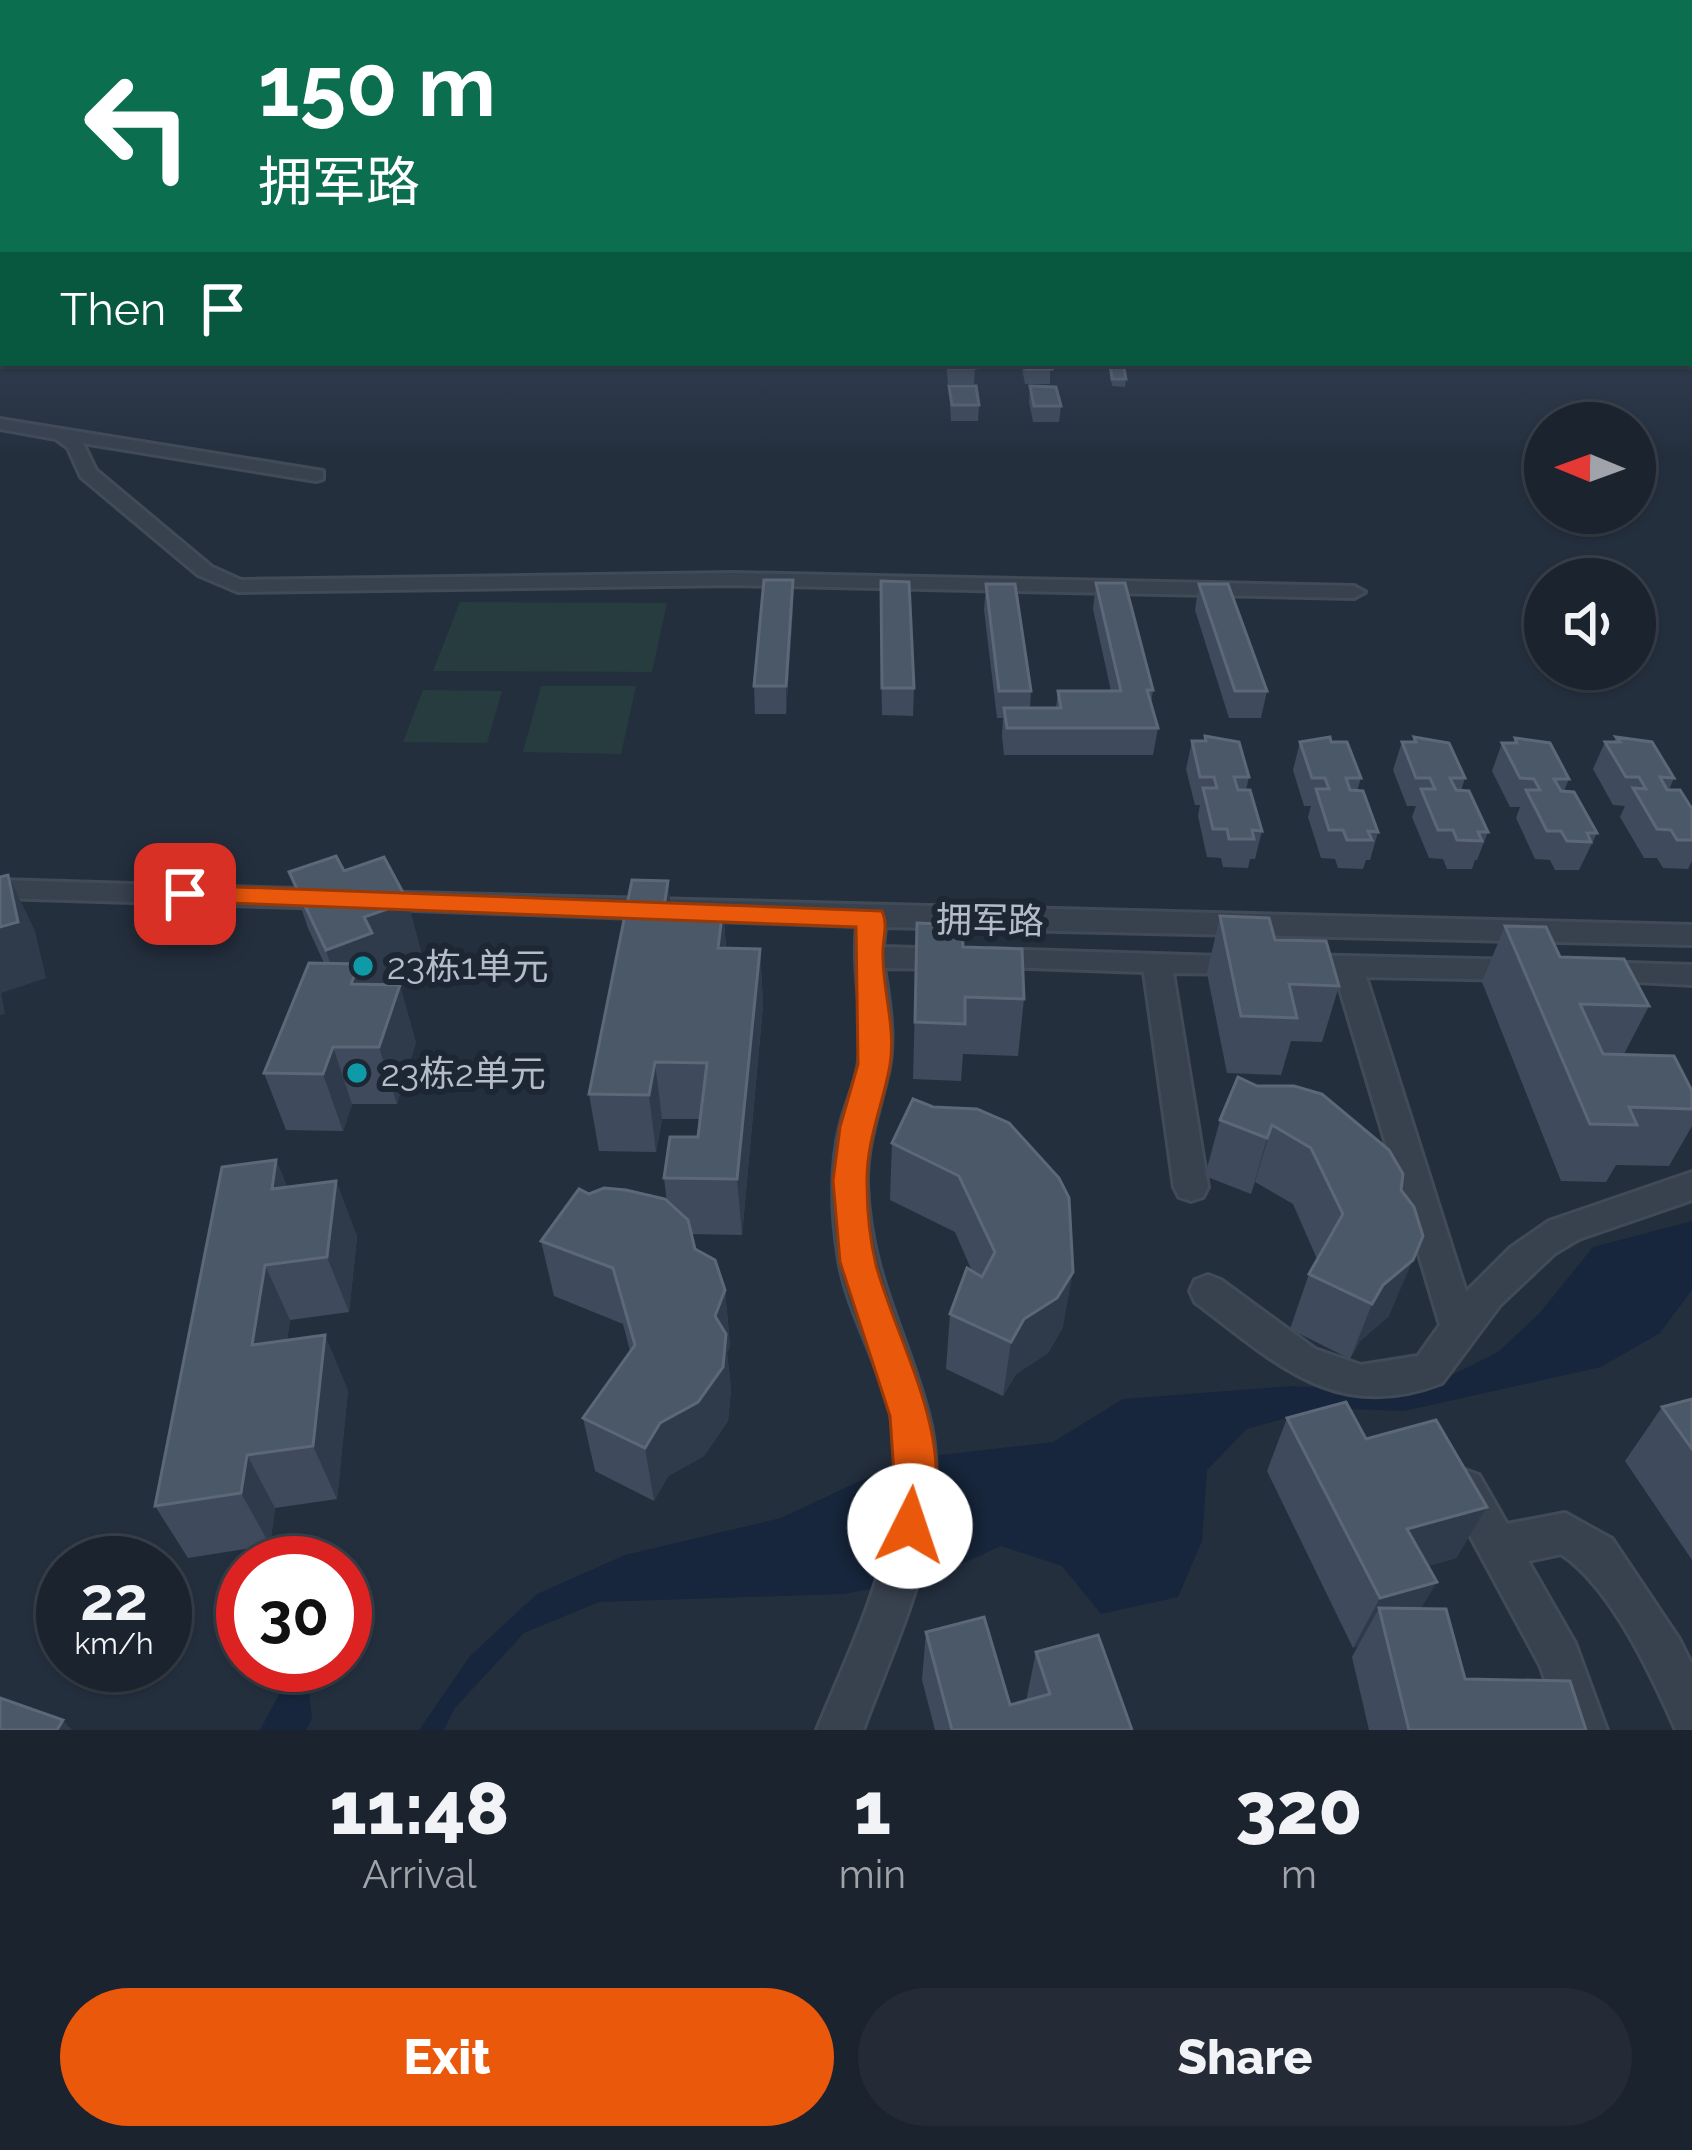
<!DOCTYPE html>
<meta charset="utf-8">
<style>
body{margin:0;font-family:Raleway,"Noto Sans SC",sans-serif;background:#242b36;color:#f1f3f6;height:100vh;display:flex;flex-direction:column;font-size:45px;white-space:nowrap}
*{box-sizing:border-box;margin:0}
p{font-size:39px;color:#a0a4aa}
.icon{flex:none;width:66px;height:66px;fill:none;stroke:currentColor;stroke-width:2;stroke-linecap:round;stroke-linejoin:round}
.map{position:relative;height:1730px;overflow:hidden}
.details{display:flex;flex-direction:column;background:#1b232e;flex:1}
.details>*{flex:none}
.top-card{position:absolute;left:0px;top:0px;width:1692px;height:366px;box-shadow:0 3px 9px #0004,0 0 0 3px #39404a;background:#0b6e4f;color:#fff;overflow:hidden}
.needle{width:78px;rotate:271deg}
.buttons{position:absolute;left:1524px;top:402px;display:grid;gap:24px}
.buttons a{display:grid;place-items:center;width:132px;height:132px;border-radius:50%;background:#1b232e;box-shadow:0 3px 9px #0004,0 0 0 3px #39404a;font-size:60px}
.speed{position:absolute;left:36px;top:1536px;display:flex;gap:24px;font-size:60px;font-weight:700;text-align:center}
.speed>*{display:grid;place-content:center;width:156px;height:156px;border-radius:50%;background:#1b232e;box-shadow:0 3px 9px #0004,0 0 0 3px #39404a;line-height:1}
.speed small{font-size:30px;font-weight:400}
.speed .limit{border:18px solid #d22;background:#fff;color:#111}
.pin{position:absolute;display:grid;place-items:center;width:102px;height:102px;color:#fff;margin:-51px;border-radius:24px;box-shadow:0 6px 18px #0006}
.me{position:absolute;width:132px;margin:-66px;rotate:4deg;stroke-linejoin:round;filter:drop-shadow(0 0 9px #0008)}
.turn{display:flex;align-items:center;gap:42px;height:252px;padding:0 60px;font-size:54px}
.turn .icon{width:156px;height:156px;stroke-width:2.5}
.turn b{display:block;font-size:84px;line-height:102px}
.then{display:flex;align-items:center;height:114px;padding:0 60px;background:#0003;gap:24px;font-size:45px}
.eta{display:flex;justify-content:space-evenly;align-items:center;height:204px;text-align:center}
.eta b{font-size:72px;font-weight:800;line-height:84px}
.button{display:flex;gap:24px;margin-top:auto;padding:24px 60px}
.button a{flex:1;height:138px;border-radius:72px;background:#ea580c;color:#fff;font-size:48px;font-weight:800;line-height:138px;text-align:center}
.button a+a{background:#242b36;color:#f1f3f6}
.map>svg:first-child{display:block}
</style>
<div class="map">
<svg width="1692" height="1730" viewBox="0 0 1692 1730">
<rect width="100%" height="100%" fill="#242f3e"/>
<g fill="#263c3f">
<polygon points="460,602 667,603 652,672 433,671"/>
<polygon points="541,686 636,686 621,754 523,752"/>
<polygon points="423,690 502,691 487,743 403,742"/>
</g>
<g fill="#17263c">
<polygon points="1692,1221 1692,1290 1660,1333 1601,1367 1404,1411 1322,1408 1247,1429 1207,1470 1202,1541 1178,1597 1101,1614 1062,1566 1001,1546 933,1577 844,1594 599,1602 524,1633 455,1708 444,1730 419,1730 470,1656 537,1594 625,1555 781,1518 907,1459 1053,1442 1123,1399 1292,1386 1368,1391 1438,1382 1498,1352 1539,1314 1593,1247"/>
<polygon points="295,1665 306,1665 312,1719 306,1730 260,1730"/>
</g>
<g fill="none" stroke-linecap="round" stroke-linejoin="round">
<defs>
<g id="minor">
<polygon points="0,419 323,471 323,479 316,481 83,443 96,470 212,567 241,580 734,573 1354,586 1365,592 1354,598 734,585 238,592 198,575 81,477 68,448 56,439 0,429"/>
<polygon points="0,880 332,890 346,899 332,908 0,898"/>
<path d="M371,892L1692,925V945L885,927L883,947L950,949L960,952L964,959L960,966L950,969L884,968C889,1000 895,1035 889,1068C881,1107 866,1143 867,1184C870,1275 906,1330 928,1413C957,1521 899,1631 863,1730H817C857,1631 914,1525 891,1415C879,1362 848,1313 839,1260C832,1216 830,1166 841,1123C846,1103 856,1083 859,1062C865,1016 852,972 857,926L361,908L357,901Z"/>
<polygon points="988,949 1254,957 1259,964 1254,971 1244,974 1173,973 1208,1187 1203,1197 1191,1201 1179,1197 1174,1187 1144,972 978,966 974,959 978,952"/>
<path d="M1300,955L1520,960L1530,963L1535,970L1530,977L1520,980L1366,977L1466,1292L1510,1248L1549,1221L1692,1172V1200L1579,1239L1554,1254L1500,1305L1442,1383C1335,1424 1276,1363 1195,1302L1190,1291L1195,1280L1208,1275L1221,1280L1315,1349L1361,1365L1418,1356L1440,1325L1336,976L1290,972L1285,965L1290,958Z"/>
<polygon points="1594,962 1692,965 1692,985 1584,979 1579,972 1584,965"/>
<path d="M1465,1470L1479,1475L1507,1524L1565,1513L1612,1539L1679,1639L1692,1665V1730H1676C1651,1674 1612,1588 1561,1554L1528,1561L1575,1643L1607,1730H1561L1541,1667L1445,1489L1451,1475Z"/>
</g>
<rect id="major" x="0" y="299" width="3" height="12"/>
<rect id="highway" x="0" y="285" width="3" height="14"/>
</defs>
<use href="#minor" stroke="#414a57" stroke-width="6"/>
<use href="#major" stroke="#414a57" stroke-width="6"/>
<use href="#highway" stroke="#434c59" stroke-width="6"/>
<use href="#minor" fill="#38414e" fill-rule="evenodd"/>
<use href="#major" fill="#56606e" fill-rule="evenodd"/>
<use href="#highway" fill="#746855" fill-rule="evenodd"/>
</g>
<g fill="#3f4b5c">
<polygon points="946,363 975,368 974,384 948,384"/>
<polygon points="1021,363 1050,363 1050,384 1025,384"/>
<polygon points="1108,363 1123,363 1126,379 1125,387 1112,386"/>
<polygon points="949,386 979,405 978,421 951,421"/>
<polygon points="1030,386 1061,406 1059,422 1033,422 1029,402"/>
<polygon points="1096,583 1153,690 1151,703 1158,728 1153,755 1004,755 1002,736 1003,718 997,718 984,610 986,584 1031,691 1030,708 1056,708 1058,691 1111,691 1093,609"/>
<polygon points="1199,584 1267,691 1261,718 1229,718 1195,610"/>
<polygon points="793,607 786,714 755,714 754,686"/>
<polygon points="880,608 914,688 913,716 882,715"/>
<polygon points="1205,736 1249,777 1246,790 1262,831 1255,859 1250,859 1248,868 1223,867 1221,858 1207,857 1198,816 1200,805 1195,805 1186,769 1192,741 1204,741"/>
<polygon points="1414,737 1465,778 1461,791 1488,832 1477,860 1475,860 1472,869 1447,869 1443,859 1429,858 1412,817 1416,806 1407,806 1393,770 1402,742 1412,742"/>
<polygon points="1616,737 1674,778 1669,790 1692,809 1692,861 1688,869 1663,868 1657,858 1644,858 1620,817 1625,806 1613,805 1593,769 1605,742 1614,742"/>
<polygon points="1515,738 1569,779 1564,791 1597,833 1579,870 1555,870 1550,860 1535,859 1516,818 1520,807 1510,807 1492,771 1502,743 1513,743"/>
<polygon points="1300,742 1331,742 1361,778 1357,791 1378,832 1370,860 1366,860 1363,869 1338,868 1335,859 1321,858 1308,817 1311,806 1304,806 1293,770"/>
<polygon points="344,871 423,958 383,972 387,985 416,1042 397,1104 352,1104 343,1131 286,1130 264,1073 324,963 308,928 289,872"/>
<polygon points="671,907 723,908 726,948 760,949 763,1005 742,1235 691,1234 695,1249 725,1290 730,1346 727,1353 731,1389 728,1421 704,1456 668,1476 654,1501 595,1471 583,1418 630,1351 623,1324 554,1296 541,1241 589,1194 667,1202 664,1178 698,1137 700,1119 662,1119 656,1152 599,1151 589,1094"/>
<polygon points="1220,916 1275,940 1339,986 1322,1042 1291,1041 1281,1075 1227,1073 1207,973"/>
<polygon points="917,923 963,947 1024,999 1018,1056 963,1054 961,1081 913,1079"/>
<polygon points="1505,926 1649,1006 1624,1054 1692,1091 1692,1126 1669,1166 1616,1165 1606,1182 1561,1181 1482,982"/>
<polygon points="1257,1086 1294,1086 1389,1316 1360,1341 1350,1359 1290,1329 1309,1274 1317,1259 1293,1204 1255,1182 1251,1194 1205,1176 1220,1120"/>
<polygon points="913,1099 1063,1327 1048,1353 1016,1374 1003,1396 946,1369 950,1314 972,1271 955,1232 890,1200 892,1143"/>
<polygon points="276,1160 287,1187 336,1181 357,1237 349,1312 290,1320 287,1341 348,1390 337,1499 275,1508 270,1545 188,1558 155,1506"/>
<polygon points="1692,1399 1692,1560 1625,1461 1662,1407"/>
<polygon points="1287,1418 1366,1439 1487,1507 1456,1558 1428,1566 1421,1608 1465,1679 1586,1730 1369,1730 1352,1657 1358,1646 1353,1648 1267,1471"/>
<polygon points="926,1632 1010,1705 1026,1701 1036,1652 1132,1730 935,1730 922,1680"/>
</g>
<g fill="#2f3b4b">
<polygon points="793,580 793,607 786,714 786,686"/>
<polygon points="8,875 35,931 46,978 1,993 5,1014 0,1015 0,927"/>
<polygon points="668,881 674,937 664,907"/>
<polygon points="408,902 423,958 383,972 388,990 344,1007 326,950 364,917"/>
<polygon points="723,908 727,964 718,948"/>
<polygon points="760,949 763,1005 742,1235 737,1179"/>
<polygon points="400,985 416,1042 397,1104 379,1047"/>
<polygon points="333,1047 352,1104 343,1131 323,1074"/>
<polygon points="655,1062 662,1119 656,1152 649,1095"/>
<polygon points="1272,1125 1255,1182 1251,1194 1267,1138"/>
<polygon points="276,1160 299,1217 272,1189"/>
<polygon points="336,1181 357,1237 349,1312 327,1257"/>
<polygon points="1423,1236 1389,1316 1360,1341 1350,1359 1372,1304 1383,1285"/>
<polygon points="265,1265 290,1320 278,1400 252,1345"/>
<polygon points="1073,1272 1063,1327 1048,1353 1016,1374 1003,1396 1011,1342 1024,1319"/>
<polygon points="725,1290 730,1346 727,1353 731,1389 728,1421 704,1456 668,1476 654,1501 645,1448 715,1316"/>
<polygon points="325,1335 348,1390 337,1499 313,1446"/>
<polygon points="247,1455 275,1508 270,1545 241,1493"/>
<polygon points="1487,1507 1456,1558 1380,1580 1407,1529"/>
<polygon points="1437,1582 1407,1632 1379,1608 1358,1646 1353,1648 1380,1598"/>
<polygon points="63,1720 72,1730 57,1730"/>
</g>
<g fill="#4b5868" stroke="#5c6777" stroke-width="3">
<polygon points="948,363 974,363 975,368 949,368"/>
<polygon points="1025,363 1050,363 1052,369 1026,369"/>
<polygon points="1110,363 1123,363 1126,379 1112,379"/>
<polygon points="949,386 976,386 979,405 952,405"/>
<polygon points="1030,386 1056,387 1061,406 1034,406"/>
<polygon points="764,580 793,580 786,686 754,686"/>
<polygon points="881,581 909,582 914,688 882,688"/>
<polygon points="1096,583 1125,583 1153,690 1147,690 1158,728 1007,728 1004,708 1061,708 1058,691 1121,691"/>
<polygon points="986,584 1015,584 1031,691 999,691"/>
<polygon points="1199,584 1228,584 1267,691 1235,691"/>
<polygon points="1205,736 1239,742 1249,777 1234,777 1238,790 1250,790 1262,831 1252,830 1254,839 1229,839 1227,829 1213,829 1203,788 1217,788 1214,777 1200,777 1192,741 1206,741"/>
<polygon points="1330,737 1331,742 1347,742 1361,778 1346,778 1350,790 1363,791 1378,832 1368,831 1372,840 1347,840 1343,830 1329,830 1316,789 1329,789 1325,778 1312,778 1300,742"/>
<polygon points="1414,737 1449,743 1465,778 1450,778 1456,790 1469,791 1488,832 1478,832 1482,841 1457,840 1453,830 1438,830 1421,789 1435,789 1430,778 1416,778 1402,742 1416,742"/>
<polygon points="1616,737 1652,742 1674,778 1660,777 1667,790 1680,790 1692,809 1692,840 1677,840 1671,830 1657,829 1633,788 1646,789 1639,777 1626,777 1605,742 1620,742"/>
<polygon points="1515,738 1550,743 1569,779 1554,779 1561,791 1574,792 1597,833 1587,833 1591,842 1567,841 1561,831 1547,831 1526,790 1540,790 1534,779 1520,778 1502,743 1517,743"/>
<polygon points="336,856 344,871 384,857 408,902 364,917 372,933 326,950 289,872"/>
<polygon points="8,875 18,922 0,927 0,877"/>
<polygon points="632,880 668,881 664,907 723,908 718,948 760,949 737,1179 664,1178 670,1137 698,1137 707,1063 655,1062 649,1095 589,1094"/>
<polygon points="1220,916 1269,918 1275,940 1326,941 1339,986 1289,984 1297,1018 1241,1016"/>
<polygon points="917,923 962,925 963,947 1022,949 1024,999 965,997 965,1024 915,1022"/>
<polygon points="1505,926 1546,927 1560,957 1624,959 1649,1006 1580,1004 1603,1054 1674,1056 1692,1091 1692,1109 1629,1107 1637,1125 1590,1124"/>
<polygon points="309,963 359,964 351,984 400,985 379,1047 333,1047 323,1074 264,1073"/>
<polygon points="1238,1077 1257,1086 1294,1086 1322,1094 1389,1150 1403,1174 1401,1190 1414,1207 1423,1236 1413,1260 1383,1285 1372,1304 1309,1274 1343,1214 1311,1148 1272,1125 1267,1138 1220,1120"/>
<polygon points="913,1099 933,1107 977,1109 1009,1123 1059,1178 1069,1198 1073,1272 1057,1298 1024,1319 1011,1342 950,1314 967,1268 982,1277 995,1252 959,1176 892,1143"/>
<polygon points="276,1160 272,1189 336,1181 327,1257 265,1265 252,1345 325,1335 313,1446 247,1455 241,1493 155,1506 222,1167"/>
<polygon points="604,1188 626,1190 665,1199 688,1220 695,1249 715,1260 725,1290 715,1316 726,1334 723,1367 698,1402 660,1423 645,1448 583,1418 635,1345 613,1268 541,1241 579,1189 589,1194"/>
<polygon points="1692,1399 1692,1449 1662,1407"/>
<polygon points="1346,1402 1366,1439 1436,1420 1487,1507 1407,1529 1437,1582 1380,1598 1287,1418"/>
<polygon points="1379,1608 1446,1609 1465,1679 1570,1681 1586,1730 1409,1730"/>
<polygon points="984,1617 1010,1705 1050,1694 1036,1652 1098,1635 1132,1730 952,1730 926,1632"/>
<polygon points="0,1698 63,1720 57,1730 0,1730"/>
</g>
<linearGradient id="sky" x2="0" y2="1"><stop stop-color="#141a22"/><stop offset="0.47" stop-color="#3f4d63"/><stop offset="1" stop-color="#3f4d63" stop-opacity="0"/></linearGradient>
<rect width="1692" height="457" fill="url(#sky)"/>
<path fill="#ea580c" stroke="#983908" stroke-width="3" d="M185,885L882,911C889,925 882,940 883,955C883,993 896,1027 890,1065C883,1105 866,1141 867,1183C867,1208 870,1240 876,1265C900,1352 963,1448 924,1540L910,1546L895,1540L889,1526L895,1488L890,1416L840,1262L833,1181L840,1127L858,1064L856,927L175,901L171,894L175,888Z"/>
<g fill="#0f9aa8" stroke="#1d2633" stroke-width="4.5">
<circle cx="363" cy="966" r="12"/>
<circle cx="357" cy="1073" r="12"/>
</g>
<g text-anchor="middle" stroke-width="12" stroke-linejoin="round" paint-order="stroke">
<g font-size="36" fill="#b4bcc9" stroke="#1d2633">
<text transform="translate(990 920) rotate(1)" y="13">拥军路</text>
</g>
<g font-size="36" fill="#b4bcc9" stroke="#1d2633" text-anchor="start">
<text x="387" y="979">23栋1单元</text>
<text x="381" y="1086">23栋2单元</text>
</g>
</g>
</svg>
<div class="buttons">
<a><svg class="needle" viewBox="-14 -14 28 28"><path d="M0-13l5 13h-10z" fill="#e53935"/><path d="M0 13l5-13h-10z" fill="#a0a4aa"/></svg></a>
<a><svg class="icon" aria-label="sound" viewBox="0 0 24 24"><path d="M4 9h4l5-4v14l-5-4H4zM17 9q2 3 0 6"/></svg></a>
</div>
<div class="speed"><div>22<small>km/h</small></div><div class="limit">30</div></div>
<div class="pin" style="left:185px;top:894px;background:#d93025"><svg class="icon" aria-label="arrive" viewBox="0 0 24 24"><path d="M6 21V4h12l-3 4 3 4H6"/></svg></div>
<svg class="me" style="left:910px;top:1526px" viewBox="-20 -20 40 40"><circle r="19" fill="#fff"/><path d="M0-13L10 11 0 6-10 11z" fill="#ea580c"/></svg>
<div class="top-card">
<div class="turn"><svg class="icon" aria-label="left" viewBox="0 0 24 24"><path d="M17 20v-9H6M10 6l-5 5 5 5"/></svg><div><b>150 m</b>拥军路</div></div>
<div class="then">Then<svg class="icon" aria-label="arrive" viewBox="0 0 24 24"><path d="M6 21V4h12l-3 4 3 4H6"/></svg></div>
</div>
</div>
<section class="details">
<div class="eta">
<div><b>11:48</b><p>Arrival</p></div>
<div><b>1</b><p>min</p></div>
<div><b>320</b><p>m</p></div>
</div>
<div class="button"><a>Exit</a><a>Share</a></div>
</section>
